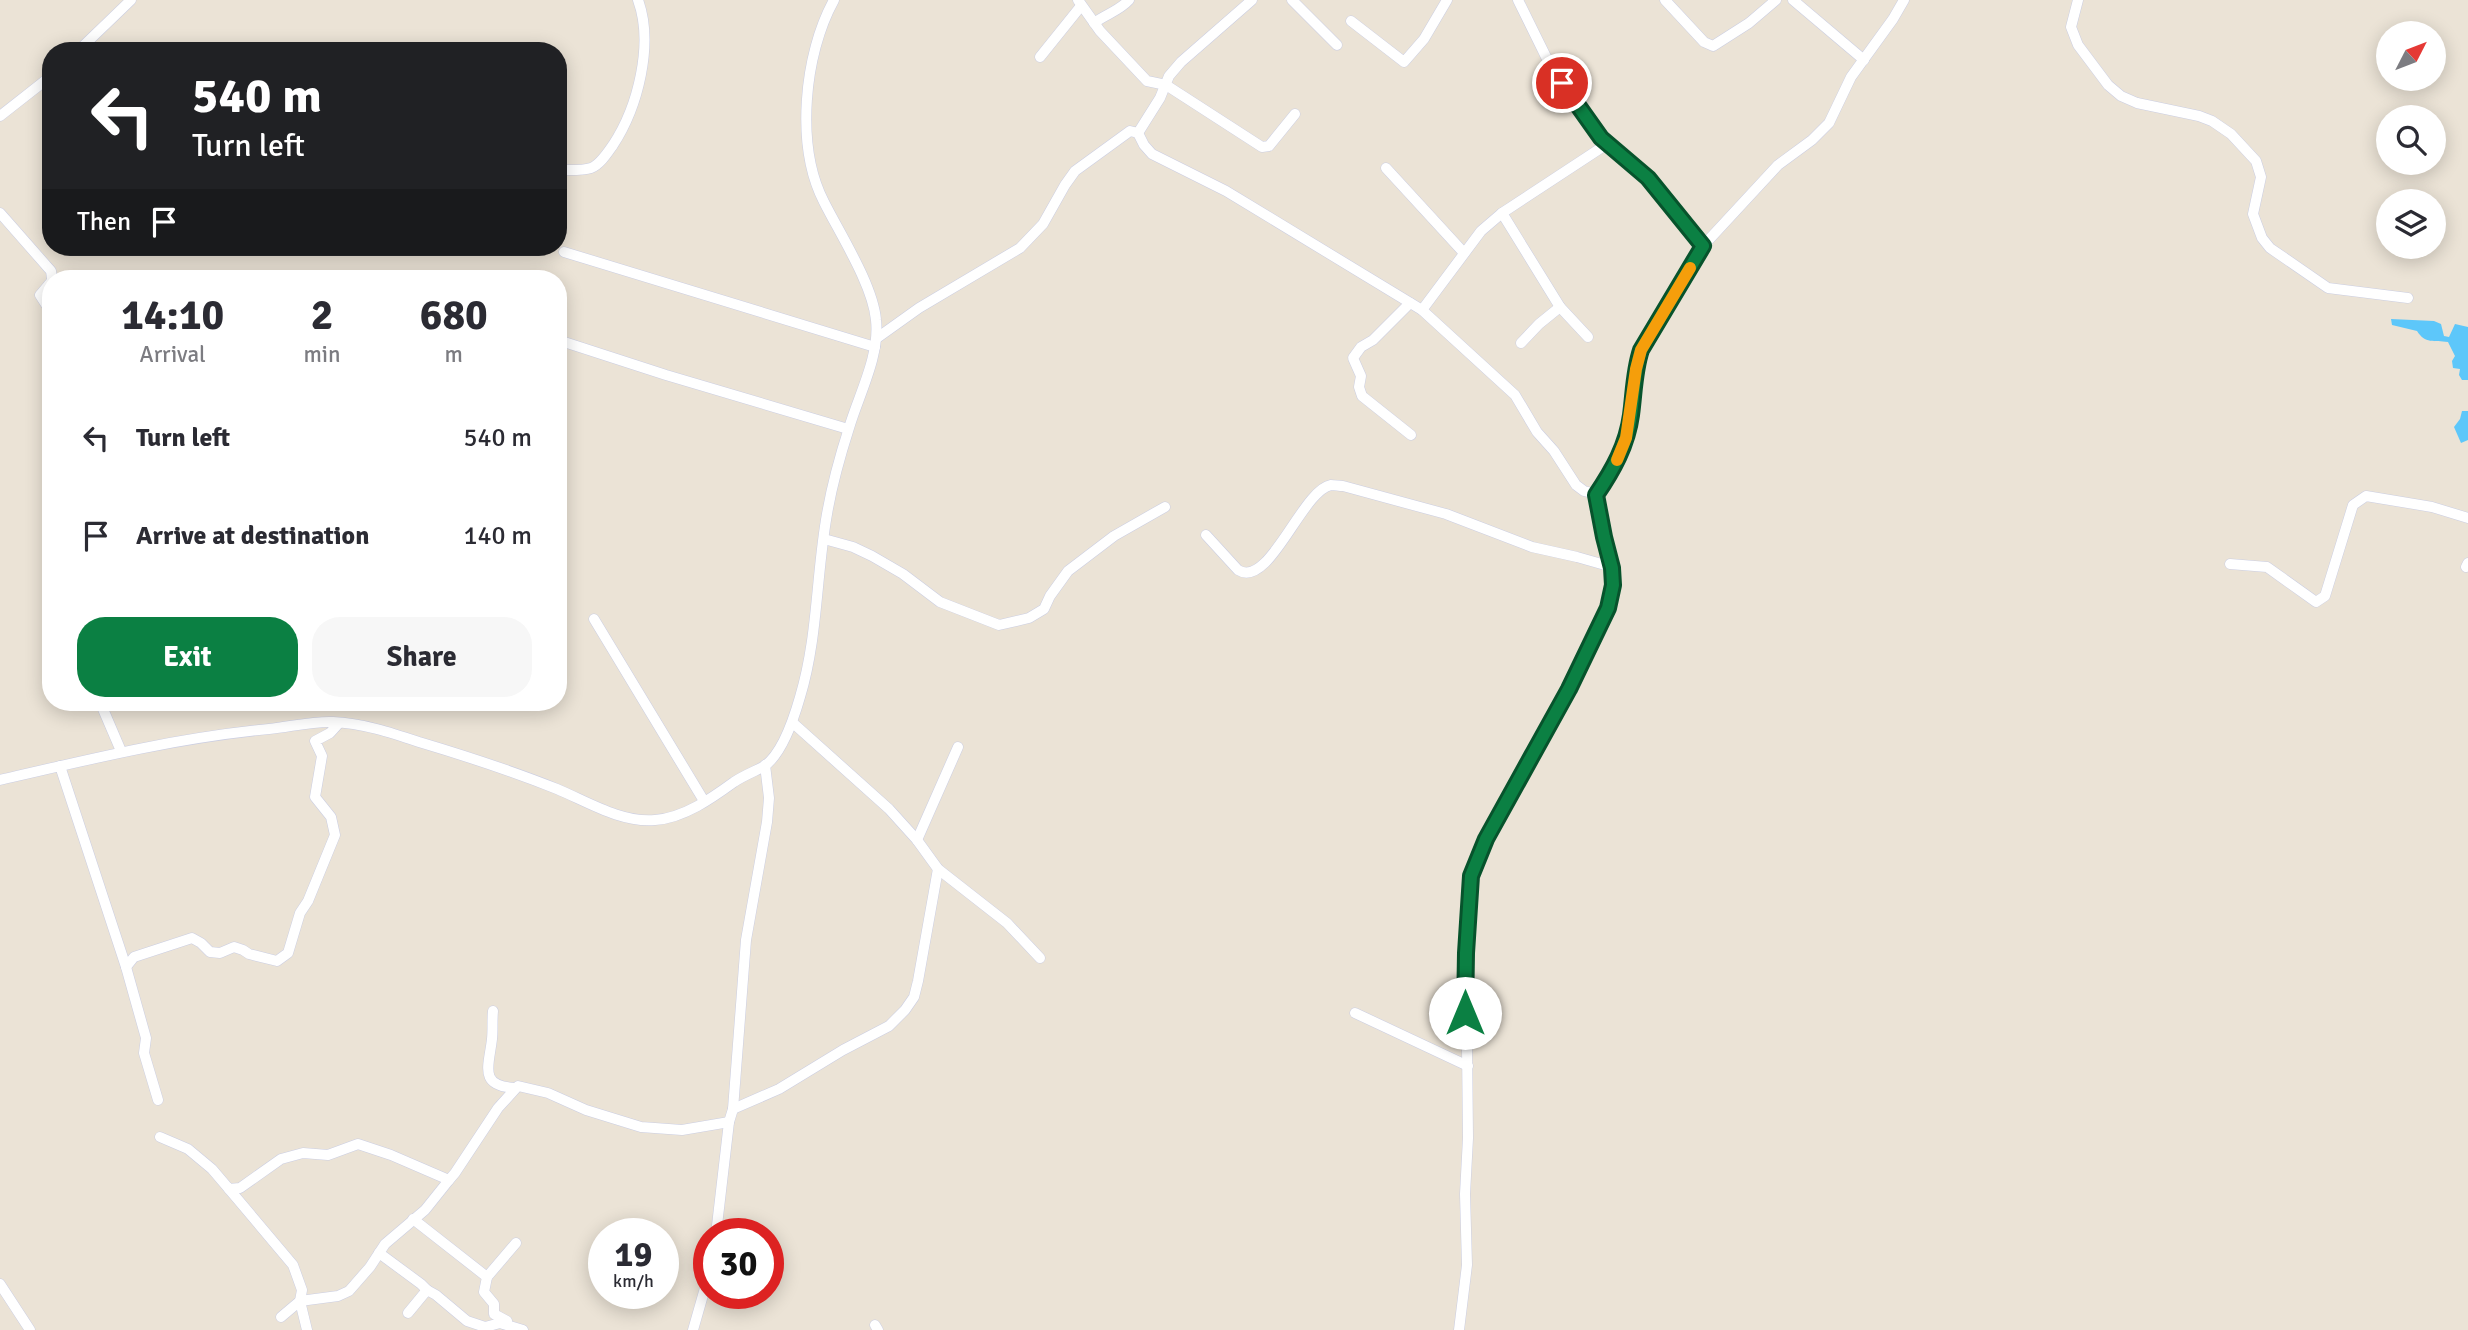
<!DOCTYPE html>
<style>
body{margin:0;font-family:Signika,sans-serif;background:#f7f7f7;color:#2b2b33;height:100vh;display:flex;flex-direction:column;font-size:26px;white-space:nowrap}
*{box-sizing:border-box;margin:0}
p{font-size:23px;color:#7c7c81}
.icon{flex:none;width:38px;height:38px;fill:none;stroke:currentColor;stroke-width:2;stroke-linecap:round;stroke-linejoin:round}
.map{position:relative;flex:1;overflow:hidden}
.sheet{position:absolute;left:42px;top:270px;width:525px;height:441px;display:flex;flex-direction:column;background:#fff;border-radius:28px;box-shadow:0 4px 18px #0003}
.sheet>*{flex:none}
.guide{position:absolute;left:42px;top:42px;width:525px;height:214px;border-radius:28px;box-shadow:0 4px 18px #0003;background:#202124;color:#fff;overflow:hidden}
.needle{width:46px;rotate:48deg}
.buttons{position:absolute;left:2376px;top:21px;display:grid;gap:14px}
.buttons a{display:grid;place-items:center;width:70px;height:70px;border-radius:50%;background:#fff;box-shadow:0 4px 18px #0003;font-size:35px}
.speed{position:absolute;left:588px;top:1218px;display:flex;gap:14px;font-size:35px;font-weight:700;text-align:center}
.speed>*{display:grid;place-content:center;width:91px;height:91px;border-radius:50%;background:#fff;box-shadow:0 4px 18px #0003;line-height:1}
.speed small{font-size:18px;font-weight:400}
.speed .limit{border:10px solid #d22;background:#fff;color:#111}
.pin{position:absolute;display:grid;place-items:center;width:60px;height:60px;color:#fff;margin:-30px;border:4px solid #fff;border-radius:50%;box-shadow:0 2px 7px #0007}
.me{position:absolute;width:77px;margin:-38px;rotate:0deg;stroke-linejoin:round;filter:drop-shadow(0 0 5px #0008)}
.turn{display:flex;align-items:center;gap:24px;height:147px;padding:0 35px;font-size:32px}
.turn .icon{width:91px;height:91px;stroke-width:2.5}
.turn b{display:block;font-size:49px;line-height:60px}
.then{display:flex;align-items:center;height:66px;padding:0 35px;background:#0003;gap:14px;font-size:26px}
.eta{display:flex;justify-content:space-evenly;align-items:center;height:119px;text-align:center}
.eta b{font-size:42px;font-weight:800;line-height:49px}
.button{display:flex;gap:14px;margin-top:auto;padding:14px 35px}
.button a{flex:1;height:80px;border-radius:28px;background:#0b8043;color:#fff;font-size:28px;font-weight:800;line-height:80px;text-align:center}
.button a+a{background:#f7f7f7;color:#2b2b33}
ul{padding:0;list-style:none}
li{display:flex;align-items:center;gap:21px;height:98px;padding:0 35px}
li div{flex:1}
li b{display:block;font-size:26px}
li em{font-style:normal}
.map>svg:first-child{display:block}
</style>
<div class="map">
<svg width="2468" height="1330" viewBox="0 0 2468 1330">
<rect width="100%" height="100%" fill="#ebe3d6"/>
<g fill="#5dc7fa">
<path d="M2391,319L2434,321L2441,324L2444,336L2449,337L2455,324L2468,327V380H2462L2459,375L2460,369L2453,368L2452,361L2455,356L2448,342C2434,340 2425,344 2417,331L2392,325Z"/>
<polygon points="2462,411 2468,411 2468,440 2461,443 2454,427 2460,419"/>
</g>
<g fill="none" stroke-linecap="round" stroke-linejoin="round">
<defs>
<g id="street">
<polyline points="1078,0 1100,31 1147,81 1166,85 1262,147 1269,146 1295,114"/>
<polyline points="1292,0 1337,45"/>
<polyline points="1518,0 1551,67 1601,138 1648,178 1703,246"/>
<polyline points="1665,0 1704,42 1713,46 1749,23 1776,0"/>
<polyline points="1793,0 1864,60"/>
<polyline points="2078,0 2071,27 2078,45 2108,85 2121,96 2137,103 2199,116 2212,121 2231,134 2256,161 2261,177 2253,214 2262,238 2270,248 2328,288 2408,298"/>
<polyline points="1351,21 1404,62 1424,39 1447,0"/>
<path d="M1094,23C1106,14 1119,11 1129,0"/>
<polyline points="78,51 131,0"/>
<polyline points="1040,57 1081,6"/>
<polyline points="0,116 51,76"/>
<polyline points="1138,133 1144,145 1152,154 1226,191 1422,310 1515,395 1537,432 1554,451 1576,485 1584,491 1596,494"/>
<polyline points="1386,168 1464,253"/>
<path d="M558,170C568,170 582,171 591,168C600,165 608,152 613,145C638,107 654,44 638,0"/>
<polyline points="0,213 51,271 52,278"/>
<polyline points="1502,213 1560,307 1588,337"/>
<polyline points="564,252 875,347"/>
<polyline points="1410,303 1373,340 1361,347 1353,358 1361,376 1359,387 1362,396 1411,435"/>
<polyline points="47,306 40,295 51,282"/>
<polyline points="1422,310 1481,231 1502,213 1607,144"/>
<polyline points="877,338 919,308 1020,248 1043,224 1065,185 1075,171 1130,131 1138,133 1160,98 1169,76 1181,62 1252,0"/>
<polyline points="558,340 666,375 848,429"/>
<polyline points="1521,343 1539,324 1560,307"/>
<path d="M1206,535L1238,570C1269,590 1302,490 1331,485C1335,485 1339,486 1343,486L1446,514L1532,547L1577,557L1612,567"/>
<polyline points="824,539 853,547 872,556 903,574 940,602 999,625 1029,618 1044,609 1050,596 1068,571 1114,536 1165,507"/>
<polyline points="2230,564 2267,567 2316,602 2325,596 2353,505 2366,496 2432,507 2468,518"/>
<polyline points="2466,567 2468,563"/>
<polyline points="594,619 704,801"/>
<polyline points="100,702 121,751"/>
<polyline points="793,723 889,809 917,840 938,869 1007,923 1040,958"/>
<polyline points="60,766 126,967 146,1038 144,1053 158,1100"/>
<path d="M0,780C90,759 176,738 269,729C290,727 312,721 333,722C362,723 392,733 419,742C466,756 512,771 557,789C588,802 621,823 655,820C684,818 712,798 734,782C743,776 753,772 763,767C782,755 794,718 800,697C818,638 816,575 827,514C832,485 840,456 849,428C859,394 880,356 876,320C873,285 840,234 824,202C795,146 804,54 834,0"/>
<polyline points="917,840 958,747"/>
<polyline points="126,967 134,957 192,938 201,943 210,952 220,953 234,947 243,950 249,954 277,961 288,953 300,913 308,901 335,835 331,817 315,797 322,756 315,741 330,733 339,723"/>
<path d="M493,1011C492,1020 493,1030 492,1039C489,1066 478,1086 515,1088"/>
<polyline points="1355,1013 1468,1066"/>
<polyline points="733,1109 779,1089 843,1050 889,1026 905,1010 914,997 918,981 938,869"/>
<polyline points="160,1137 188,1149 212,1169 229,1189 240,1188 281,1159 303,1153 328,1155 358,1144 391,1155 449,1180 455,1173 498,1108 518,1086 548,1093 586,1110 641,1127 682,1130 729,1122"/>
<polyline points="229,1189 293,1265 302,1290 300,1301 307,1330"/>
<polyline points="413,1219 487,1277 484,1292 494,1304 494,1314 507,1321 504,1324"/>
<polyline points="716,1234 729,1122 733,1109 746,940 767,822 769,798 765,765"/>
<polyline points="379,1253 421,1284 427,1290"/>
<polyline points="487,1277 516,1243"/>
<polyline points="0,1284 30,1330"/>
<polyline points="408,1313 427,1290 436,1295 467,1321 485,1327 500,1323 523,1330"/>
<polyline points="281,1317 300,1301 338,1296 349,1291 370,1267 385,1244 425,1210 449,1180"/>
<polyline points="875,1325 878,1330"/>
<polyline points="693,1330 709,1274"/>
<polyline points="1459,1330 1467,1265 1465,1194 1468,1138 1466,953 1471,876 1487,839 1588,653 1608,608 1613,585 1612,567 1608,557 1596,494 1616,463 1626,438 1636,369 1641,350 1703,246 1778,165 1812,140 1829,123 1851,77 1893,19 1904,0"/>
</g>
</defs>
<use href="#street" stroke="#cbcee2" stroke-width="11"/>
<use href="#street" stroke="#fff" stroke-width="10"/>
</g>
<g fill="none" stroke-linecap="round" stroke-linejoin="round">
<defs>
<path id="route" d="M1465,1013L1466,953L1471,876L1486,839L1569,689L1608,608L1613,585L1612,568L1604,537L1596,495C1613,470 1627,445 1631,415C1634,393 1634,371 1641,350L1703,246L1648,178L1601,138L1562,83"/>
</defs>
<use href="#route" stroke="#07532c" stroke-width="18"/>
<use href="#route" stroke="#0b8043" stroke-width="12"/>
<polyline stroke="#f59e0b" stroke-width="12" points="1617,460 1626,438 1636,369 1641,350 1690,268"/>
</g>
</svg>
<div class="buttons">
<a><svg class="needle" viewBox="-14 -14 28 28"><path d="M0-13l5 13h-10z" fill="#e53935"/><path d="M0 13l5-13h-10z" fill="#7c7c81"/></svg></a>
<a><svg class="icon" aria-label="search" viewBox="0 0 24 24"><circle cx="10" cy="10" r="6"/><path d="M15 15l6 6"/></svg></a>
<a><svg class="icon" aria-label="layers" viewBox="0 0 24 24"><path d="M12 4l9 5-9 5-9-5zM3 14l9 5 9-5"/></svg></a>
</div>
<div class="speed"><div>19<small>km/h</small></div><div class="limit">30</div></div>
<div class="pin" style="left:1562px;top:83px;background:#d93025"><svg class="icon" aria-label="arrive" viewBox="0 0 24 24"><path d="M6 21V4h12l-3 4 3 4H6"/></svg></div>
<svg class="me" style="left:1465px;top:1013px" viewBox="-20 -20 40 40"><circle r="19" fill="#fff"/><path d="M0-13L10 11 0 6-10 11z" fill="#0b8043"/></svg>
<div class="guide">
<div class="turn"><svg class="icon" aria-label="left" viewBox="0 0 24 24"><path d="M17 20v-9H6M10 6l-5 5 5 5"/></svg><div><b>540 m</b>Turn left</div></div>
<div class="then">Then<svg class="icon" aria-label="arrive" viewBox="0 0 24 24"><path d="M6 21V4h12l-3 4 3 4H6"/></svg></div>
</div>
<section class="sheet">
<div class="eta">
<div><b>14:10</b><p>Arrival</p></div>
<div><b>2</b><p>min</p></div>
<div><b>680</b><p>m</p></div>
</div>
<ul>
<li><svg class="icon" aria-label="left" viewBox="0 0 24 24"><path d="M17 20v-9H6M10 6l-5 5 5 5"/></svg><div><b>Turn left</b></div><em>540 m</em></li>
<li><svg class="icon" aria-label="arrive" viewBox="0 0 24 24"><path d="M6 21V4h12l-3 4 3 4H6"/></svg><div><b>Arrive at destination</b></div><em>140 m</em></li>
</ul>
<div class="button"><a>Exit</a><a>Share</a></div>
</section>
</div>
